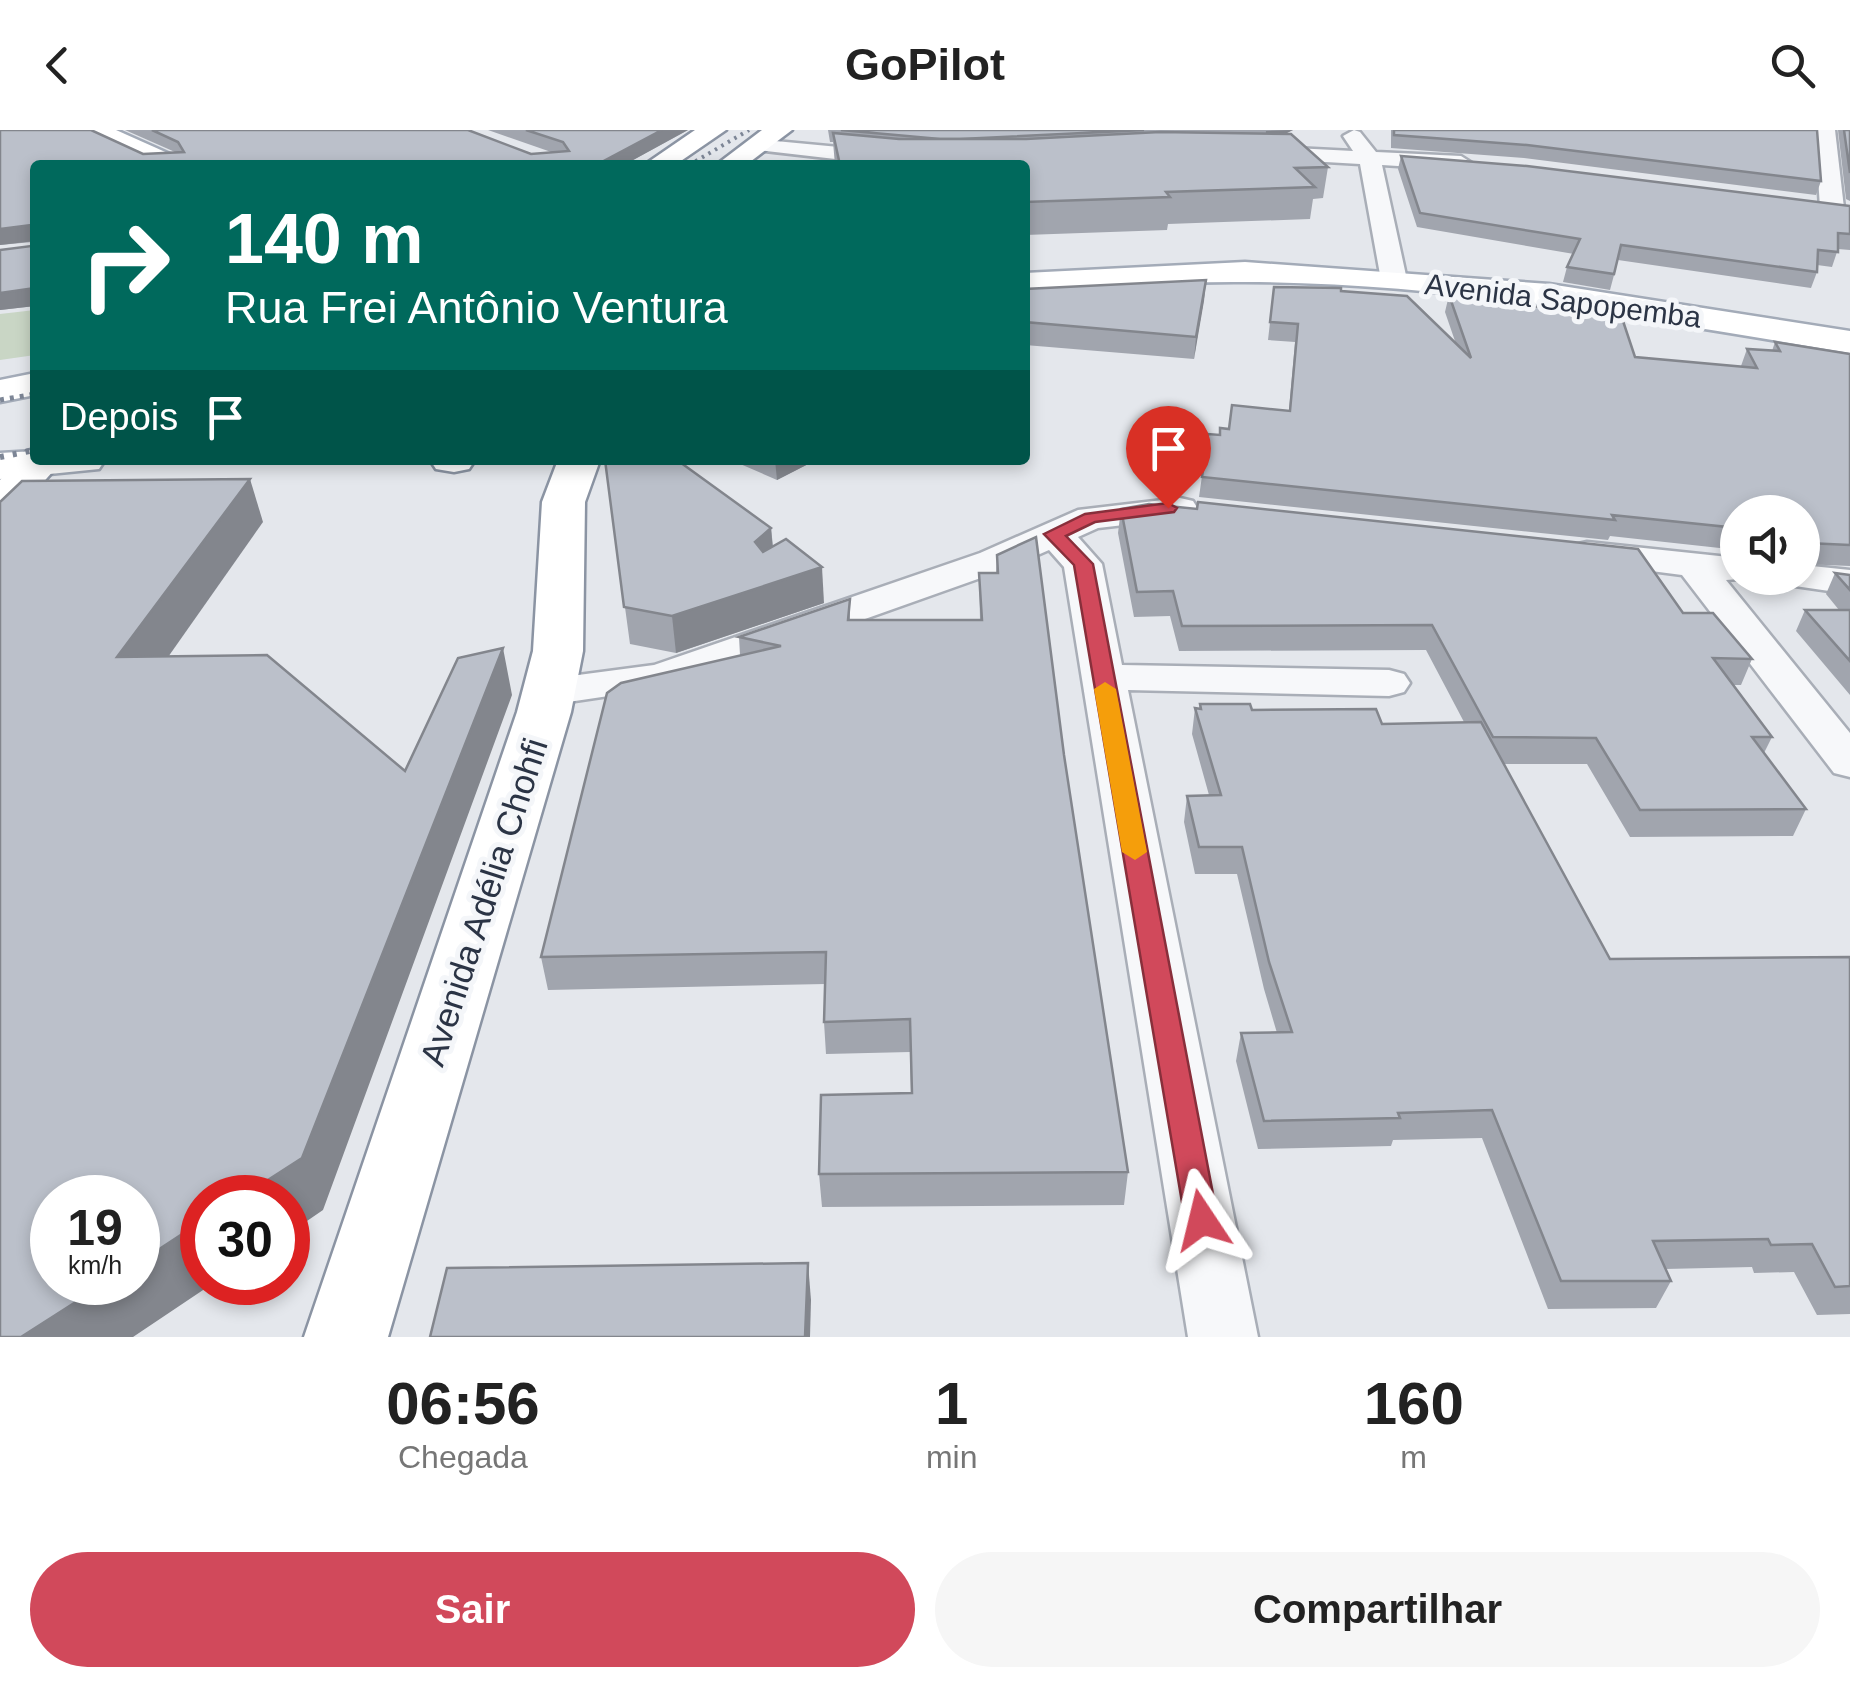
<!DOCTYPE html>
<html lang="pt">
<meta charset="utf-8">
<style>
body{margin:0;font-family:Helvetica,sans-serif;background:#f6f6f6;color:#222;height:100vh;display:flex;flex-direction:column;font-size:38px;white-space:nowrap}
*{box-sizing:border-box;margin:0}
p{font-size:32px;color:#767676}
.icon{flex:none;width:55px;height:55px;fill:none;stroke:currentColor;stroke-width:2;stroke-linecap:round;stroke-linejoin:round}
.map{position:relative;height:1207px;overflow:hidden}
.side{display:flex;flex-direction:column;background:#fff;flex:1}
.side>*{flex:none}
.hud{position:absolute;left:30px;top:30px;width:1000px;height:305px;border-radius:10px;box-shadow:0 5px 15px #0003;background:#00695c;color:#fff;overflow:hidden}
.fabs{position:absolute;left:1720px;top:365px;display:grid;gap:20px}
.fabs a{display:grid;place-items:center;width:100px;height:100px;border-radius:50%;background:#fff;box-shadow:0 5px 15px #0003;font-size:50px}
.speed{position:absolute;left:30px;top:1045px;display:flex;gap:20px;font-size:50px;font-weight:700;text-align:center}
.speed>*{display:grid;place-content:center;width:130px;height:130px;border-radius:50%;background:#fff;box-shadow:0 5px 15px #0003;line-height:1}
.speed small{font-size:25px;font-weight:400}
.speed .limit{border:15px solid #d22;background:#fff;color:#111}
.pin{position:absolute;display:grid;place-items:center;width:85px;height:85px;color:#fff;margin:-102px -42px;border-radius:50% 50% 50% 0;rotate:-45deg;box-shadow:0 0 10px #0007}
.pin .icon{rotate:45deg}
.me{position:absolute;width:110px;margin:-55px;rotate:350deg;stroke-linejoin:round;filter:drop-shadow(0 0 8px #0008)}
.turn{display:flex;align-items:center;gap:35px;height:210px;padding:0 30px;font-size:45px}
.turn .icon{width:130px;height:130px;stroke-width:2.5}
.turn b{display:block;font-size:70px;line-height:85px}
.then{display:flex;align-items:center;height:95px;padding:0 30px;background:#0003;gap:20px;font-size:38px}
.eta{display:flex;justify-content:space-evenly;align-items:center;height:170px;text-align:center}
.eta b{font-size:60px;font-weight:600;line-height:70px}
.button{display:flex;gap:20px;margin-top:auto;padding:20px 30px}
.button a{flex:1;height:115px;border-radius:60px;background:#d1495b;color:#fff;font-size:40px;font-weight:600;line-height:115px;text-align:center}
.button a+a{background:#f6f6f6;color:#222}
header{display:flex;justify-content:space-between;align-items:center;height:130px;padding:0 30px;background:#fff;font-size:45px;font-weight:600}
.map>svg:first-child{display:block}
</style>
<header><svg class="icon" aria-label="back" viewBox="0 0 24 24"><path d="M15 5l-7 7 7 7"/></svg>GoPilot<svg class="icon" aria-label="search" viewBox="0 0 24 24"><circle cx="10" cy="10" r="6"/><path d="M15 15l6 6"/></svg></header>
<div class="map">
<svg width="1850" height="1207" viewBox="0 0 1850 1207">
<rect width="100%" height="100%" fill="#e4e7ec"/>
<polygon fill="#c9d6c5" points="35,180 35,225 0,230 0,184"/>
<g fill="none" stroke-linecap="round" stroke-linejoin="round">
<defs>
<g id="minor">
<polygon points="1354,0 1360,2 1376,22 1461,26 1472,33 1461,40 1382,35 1407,150 1403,156 1394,158 1381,150 1360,34 1255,28 1244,22 1255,16 1353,21 1343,6"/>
<polygon points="1815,0 1835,0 1844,78 1840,83 1832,85 1820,78"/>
<polygon points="755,9 892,22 903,29 900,34 887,35 748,19 744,15"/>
<polygon points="1180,368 1193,371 1198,379 1193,387 1098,398 1078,407 1102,434 1122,535 1389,540 1404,544 1410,553 1404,562 1389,566 1128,560 1258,1207 1188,1207 1064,437 1049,420 1006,439 676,556 548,575 533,571 526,562 533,553 548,549 654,535 980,423 1078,380"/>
<polygon points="1587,412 1738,428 1738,448 1752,448 1726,450 1850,603 1850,647 1834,643 1682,445 1574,431 1568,423 1574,415"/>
<polygon points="1802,435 1850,440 1850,464 1788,455 1783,448 1802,448"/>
</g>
<g id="major">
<polygon points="82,0 116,0 181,29 184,35 149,35 86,5"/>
<path d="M1245,132L1549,154L1850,201V223C1650,190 1449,153 1246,152C1172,151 1098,159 1025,163V143Z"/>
<polygon points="35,243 35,265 0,272 0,250"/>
<polygon points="35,321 35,330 105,330 99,339 0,349 0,323"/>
</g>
<g id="highway">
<polygon points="695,0 726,0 675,35 644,35"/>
<polygon points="762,0 792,0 746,35 716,35"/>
<polygon points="35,319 35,330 63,330 15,384 0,388 0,350 27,321"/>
<polygon points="430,330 475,330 469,339 454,342 436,339"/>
<polygon points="558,330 600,330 585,372 583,521 571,582 388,1207 304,1207 517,582 533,521 542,372"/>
</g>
</defs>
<use href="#minor" stroke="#a9aeb7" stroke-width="5"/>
<use href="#major" stroke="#a3abb8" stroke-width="5"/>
<use href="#highway" stroke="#8b94a3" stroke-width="5"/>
<use href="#minor" fill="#f7f8fa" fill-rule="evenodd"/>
<use href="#major" fill="#fff" fill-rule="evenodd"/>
<use href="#highway" fill="#fff" fill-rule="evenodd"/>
<polyline stroke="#7d8696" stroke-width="4" stroke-dasharray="2.5 5" stroke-linecap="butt" points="689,35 749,0"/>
<polyline stroke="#7d8696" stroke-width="5" stroke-dasharray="4 6" stroke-linecap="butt" points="0,270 35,264"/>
<polyline stroke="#7d8696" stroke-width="6" stroke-dasharray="4 9" stroke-linecap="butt" points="0,327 35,320"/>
</g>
<g fill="#a1a5ae">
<polygon points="0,0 91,0 143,24 175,22 125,0 468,0 531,24 554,23 488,0 688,0 624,35 35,35 35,176 0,180 0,120 32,116 32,112 0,115"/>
<polygon points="828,0 1293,0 1284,4 1328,37 1323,68 1313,69 1310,89 1168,94 1167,100 1025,105 1025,35 835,35 833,12 830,12"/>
<polygon points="1391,0 1817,0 1821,51 1816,65 1524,28 1391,18"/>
<polygon points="1838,0 1850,0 1850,71 1846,69"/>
<polygon points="1401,26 1850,76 1850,120 1838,119 1832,137 1817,135 1817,142 1811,158 1618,130 1610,160 1563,152 1567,137 1574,124 1417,97 1398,39"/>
<polygon points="1206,150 1194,229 1025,215 1025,159"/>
<polygon points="1274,157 1341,161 1456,214 1445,182 1449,165 1560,179 1564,164 1603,186 1635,227 1741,236 1747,219 1772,221 1775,212 1850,224 1850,436 1802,434 1802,382 1738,382 1738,420 1610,406 1608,410 1199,367 1208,304 1219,305 1228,299 1289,280 1295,212 1268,210"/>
<polygon points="605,330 771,398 773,416 824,473 676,523 630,514"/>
<polygon points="731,330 816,330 777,350"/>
<polygon points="1121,379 1683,483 1752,529 1741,555 1733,555 1772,607 1764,623 1806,679 1793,706 1630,707 1587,634 1504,634 1610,829 1850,827 1850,1184 1817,1185 1794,1142 1754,1143 1752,1137 1665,1139 1671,1151 1656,1178 1548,1179 1482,1008 1393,1010 1391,1016 1258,1019 1236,931 1241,903 1277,903 1264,859 1237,744 1195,744 1184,692 1187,666 1209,665 1192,604 1195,578 1199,579 1200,574 1382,594 1464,592 1426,520 1179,521 1170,486 1134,487 1118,403"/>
<polygon points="997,425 1064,625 1128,1042 1124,1075 822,1077 819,1044 911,963 910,922 826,924 824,892 825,854 548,860 541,827 740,525 739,507 850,469 850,490 980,490 979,443 996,443"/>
<polygon points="1835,443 1850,445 1850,565 1796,501 1805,480 1839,480 1826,464"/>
</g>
<g fill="#83868d">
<polygon points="662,0 688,0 624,35 596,35"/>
<polygon points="1293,0 1265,14 1266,1"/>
<polygon points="32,95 35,111 0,115 0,99"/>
<polygon points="1206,150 1204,171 1194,229 1196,207"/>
<polygon points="35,158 35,176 0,180 0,163"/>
<polygon points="775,330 816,330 777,350"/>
<polygon points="250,349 263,392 135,574 117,527"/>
<polygon points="771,398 774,434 758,448 755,412"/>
<polygon points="822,437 824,473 676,523 672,486"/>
<polygon points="503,518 512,565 323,1080 288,1104 288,1068 240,1068"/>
<polygon points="202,1091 202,1152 215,1152 133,1207 21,1207 107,1152 138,1152 138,1133"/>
<polygon points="808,1133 811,1170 810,1207 805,1207"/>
</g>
<g fill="#bbc0ca" stroke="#83868d" stroke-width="2.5">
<polygon points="0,0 91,0 143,24 184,22 178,12 152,0 468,0 531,24 569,21 563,12 526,0 662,0 596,35 35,35 35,158 0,163 0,120 32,116 32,95 0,99"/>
<polygon points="841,0 1144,0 960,9 940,9"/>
<polygon points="1394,0 1817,0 1821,51 1527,15 1394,5"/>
<polygon points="1844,0 1850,0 1850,43"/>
<polygon points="1160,2 1291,4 1328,37 1295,38 1315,57 1166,62 1170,67 1025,72 1025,35 840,35 833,3 899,9 1026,9"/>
<polygon points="1401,26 1527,36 1850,76 1850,104 1838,103 1838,122 1818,120 1817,142 1621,115 1614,144 1567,137 1580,109 1420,83"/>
<polygon points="1206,150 1196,207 1025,192 1025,159"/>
<polygon points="1274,157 1341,158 1341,161 1407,166 1471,228 1449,165 1570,181 1564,164 1607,170 1603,186 1622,188 1635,227 1757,238 1747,219 1780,221 1775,212 1850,224 1850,415 1807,413 1802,408 1802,382 1738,382 1738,398 1612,385 1615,390 1202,347 1208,304 1220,305 1220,298 1229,299 1232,275 1290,281 1298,194 1270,192"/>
<polygon points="605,330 677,330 771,398 755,412 763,422 786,409 822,437 672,486 624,477"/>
<polygon points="250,349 117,527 267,525 405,641 458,528 503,518 302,1028 240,1068 202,1068 202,1091 138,1133 138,1068 52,1068 52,1152 107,1152 21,1207 0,1207 0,372 22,351"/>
<polygon points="1198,372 1638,419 1683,483 1713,483 1752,529 1713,528 1772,607 1752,607 1806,679 1640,680 1596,608 1493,607 1432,495 1182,496 1173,461 1137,462 1121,379 1149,374 1197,379"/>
<polygon points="1036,407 1064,625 1128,1042 819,1044 821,965 912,963 910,889 824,892 826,822 541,827 607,563 621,553 781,516 739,507 850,469 848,490 982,490 979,443 998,443 997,425"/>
<polygon points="1835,443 1850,445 1850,460"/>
<polygon points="1805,480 1850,480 1850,531"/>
<polygon points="1200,574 1250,574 1252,580 1376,579 1382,594 1481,592 1610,829 1850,827 1850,1156 1835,1157 1812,1114 1771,1115 1768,1109 1653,1111 1671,1151 1561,1151 1492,980 1398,983 1400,988 1264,991 1241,903 1292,902 1269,832 1242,717 1199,717 1187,666 1221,665 1195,578 1201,579"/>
<polygon points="808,1133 805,1207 430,1207 447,1138"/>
</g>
<polygon fill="#d1495b" stroke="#882f3b" stroke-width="2.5" points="1168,373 1177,378 1174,382 1095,392 1066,406 1093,434 1218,1090 1213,1101 1202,1105 1190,1101 1185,1090 1074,435 1044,404 1085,384"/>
<polygon fill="#f59e0b" points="1105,552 1116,559 1147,722 1135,730 1122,722 1094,559"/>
<g text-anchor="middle" stroke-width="10" stroke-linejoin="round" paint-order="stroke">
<g font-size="30" fill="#2b3445" stroke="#f4f6f9">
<text transform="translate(1563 171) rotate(7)" y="10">Avenida Sapopemba</text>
</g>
<g font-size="35" fill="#2b3445" stroke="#f4f6f9">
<text transform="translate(484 772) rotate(-72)" y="12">Avenida Adélia Chohfi</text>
</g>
</g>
</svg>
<div class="fabs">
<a><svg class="icon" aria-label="sound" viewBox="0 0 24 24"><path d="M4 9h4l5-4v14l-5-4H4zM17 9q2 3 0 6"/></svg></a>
</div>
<div class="speed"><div>19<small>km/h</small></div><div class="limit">30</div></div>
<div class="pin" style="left:1168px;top:378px;background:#d93025"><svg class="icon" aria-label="arrive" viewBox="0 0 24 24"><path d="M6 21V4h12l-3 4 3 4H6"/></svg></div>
<svg class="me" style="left:1202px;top:1090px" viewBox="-20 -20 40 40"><path d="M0-17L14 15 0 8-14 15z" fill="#d1495b" stroke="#fff" stroke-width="4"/></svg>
<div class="hud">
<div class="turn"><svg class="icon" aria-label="right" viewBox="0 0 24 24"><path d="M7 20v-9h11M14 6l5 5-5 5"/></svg><div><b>140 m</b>Rua Frei Antônio Ventura</div></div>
<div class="then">Depois<svg class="icon" aria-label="arrive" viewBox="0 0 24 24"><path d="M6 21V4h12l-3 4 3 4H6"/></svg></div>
</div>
</div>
<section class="side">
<div class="eta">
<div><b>06:56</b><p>Chegada</p></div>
<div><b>1</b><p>min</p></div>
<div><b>160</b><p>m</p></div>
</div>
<div class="button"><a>Sair</a><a>Compartilhar</a></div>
</section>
